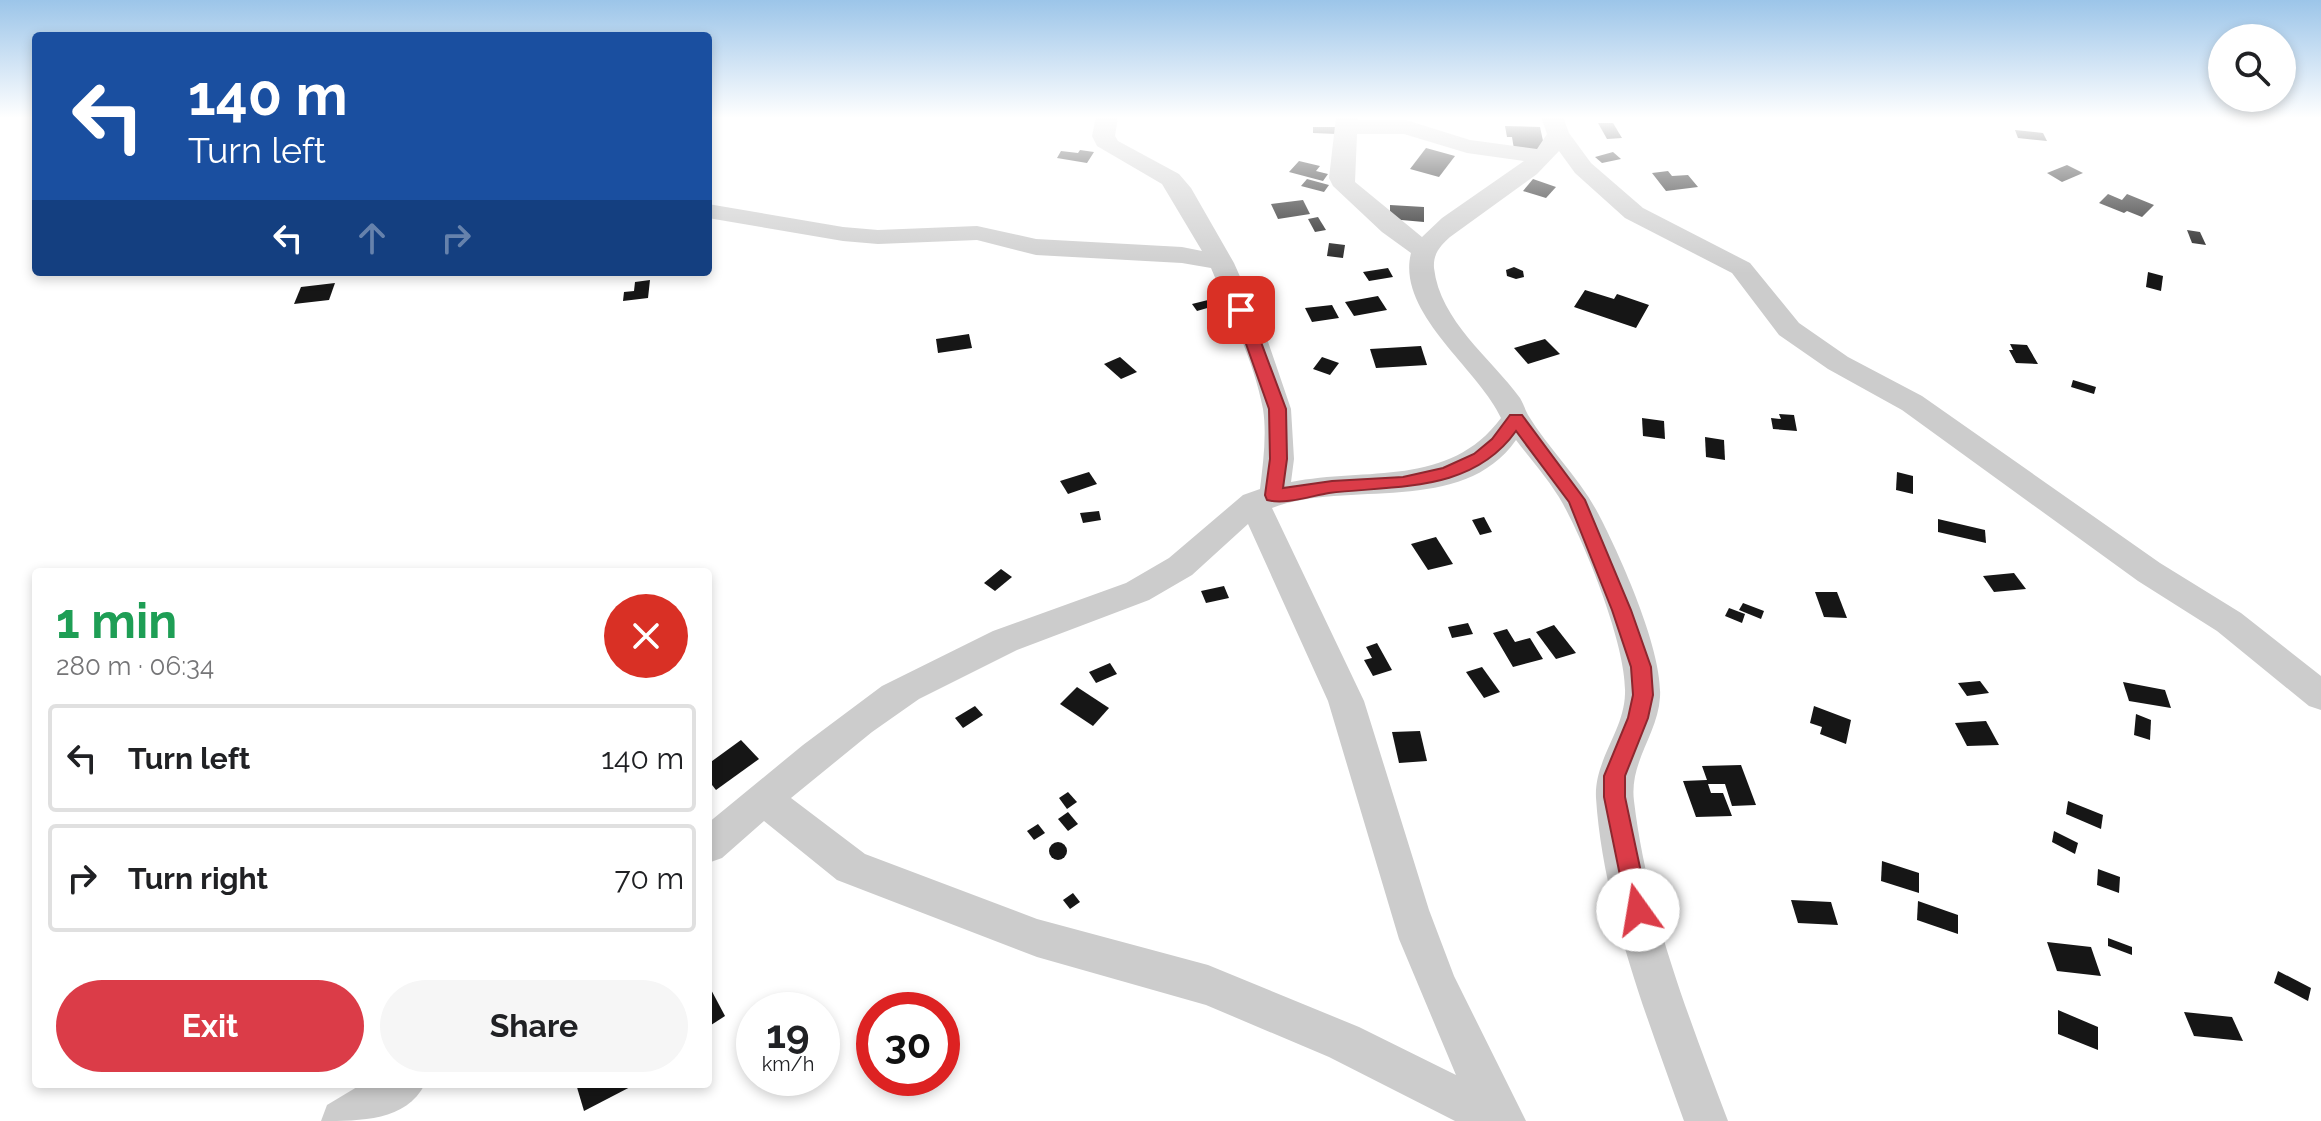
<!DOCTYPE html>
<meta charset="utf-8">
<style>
body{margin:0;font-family:Raleway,sans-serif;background:#f6f6f6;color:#202124;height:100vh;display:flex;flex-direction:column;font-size:30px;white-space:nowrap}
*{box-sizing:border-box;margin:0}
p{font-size:26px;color:#757577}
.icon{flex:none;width:44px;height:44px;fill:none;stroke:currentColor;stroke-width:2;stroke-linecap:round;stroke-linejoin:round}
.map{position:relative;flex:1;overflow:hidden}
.drawer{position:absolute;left:32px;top:568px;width:680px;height:520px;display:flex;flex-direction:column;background:#fff;border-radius:8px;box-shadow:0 4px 12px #0003}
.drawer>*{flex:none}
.guide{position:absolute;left:32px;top:32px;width:680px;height:244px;border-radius:8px;box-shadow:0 4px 12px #0003;background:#1a4fa0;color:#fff;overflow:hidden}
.controls{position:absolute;left:2208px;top:24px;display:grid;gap:16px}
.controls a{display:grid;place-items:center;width:88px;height:88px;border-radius:50%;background:#fff;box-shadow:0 4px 12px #0003;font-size:40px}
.speed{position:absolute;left:736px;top:992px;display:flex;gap:16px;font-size:40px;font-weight:700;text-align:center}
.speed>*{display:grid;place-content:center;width:104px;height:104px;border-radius:50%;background:#fff;box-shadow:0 4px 12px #0003;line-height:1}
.speed small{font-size:20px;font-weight:400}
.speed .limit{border:12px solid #d22;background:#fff;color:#111}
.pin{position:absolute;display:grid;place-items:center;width:68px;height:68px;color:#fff;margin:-34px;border-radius:16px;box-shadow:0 4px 12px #0006}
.me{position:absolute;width:88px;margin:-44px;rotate:347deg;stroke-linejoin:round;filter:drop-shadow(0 0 6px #0008)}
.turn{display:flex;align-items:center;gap:28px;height:168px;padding:0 24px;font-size:36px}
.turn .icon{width:104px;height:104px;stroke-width:2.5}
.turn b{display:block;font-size:56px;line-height:68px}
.lanes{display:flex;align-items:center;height:76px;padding:0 24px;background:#0003;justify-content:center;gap:40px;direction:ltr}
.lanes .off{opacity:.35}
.round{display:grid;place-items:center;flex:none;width:84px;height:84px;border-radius:42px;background:#f6f6f6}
.headline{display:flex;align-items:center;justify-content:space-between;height:136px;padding:0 24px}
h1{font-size:48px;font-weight:700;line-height:60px;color:#1e9e55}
.primary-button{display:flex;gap:16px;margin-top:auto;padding:16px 24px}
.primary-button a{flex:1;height:92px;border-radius:48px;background:#db3c48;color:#fff;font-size:32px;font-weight:700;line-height:92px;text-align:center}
.primary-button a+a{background:#f6f6f6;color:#202124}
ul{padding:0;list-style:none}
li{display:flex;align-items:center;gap:24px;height:108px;margin:0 16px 12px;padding:0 8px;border:4px solid #e0e0e0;border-radius:8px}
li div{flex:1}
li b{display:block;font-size:30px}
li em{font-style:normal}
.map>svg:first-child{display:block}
</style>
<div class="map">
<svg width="2321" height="1121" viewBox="0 0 2321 1121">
<rect width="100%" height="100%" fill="#fff"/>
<g fill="#161616">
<polygon points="1598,123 1613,123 1622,138 1607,139"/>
<polygon points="1505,126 1540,127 1545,150 1514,149 1512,137 1507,137"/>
<polygon points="1313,127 1336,127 1337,134 1313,133"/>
<polygon points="2015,130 2043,133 2047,141 2018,138"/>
<polygon points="1426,148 1455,156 1439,177 1410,169"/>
<polygon points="1080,150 1094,152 1087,163 1057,158 1061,151 1078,153"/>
<polygon points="1613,152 1621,159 1602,163 1595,157"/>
<polygon points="1299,161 1320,166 1316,171 1328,174 1323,181 1289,172"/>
<polygon points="2067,165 2083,173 2062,182 2047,173"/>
<polygon points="1668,171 1672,176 1688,175 1698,187 1666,191 1652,173"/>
<polygon points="1307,179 1329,185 1324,192 1301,186"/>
<polygon points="1533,179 1556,187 1546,198 1523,191"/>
<polygon points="2108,194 2122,200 2127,194 2154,205 2142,217 2127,211 2124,213 2099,203"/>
<polygon points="1303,200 1310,214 1278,219 1271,204"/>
<polygon points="1390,205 1424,207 1424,222 1390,219"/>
<polygon points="1318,217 1326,230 1315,232 1308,219"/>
<polygon points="2187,230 2200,232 2206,245 2192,243"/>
<polygon points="1329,243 1345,245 1343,258 1327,256"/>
<polygon points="1514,267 1523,271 1524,277 1516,279 1507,276 1506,270"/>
<polygon points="1388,268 1393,277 1369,281 1363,272"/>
<polygon points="2148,272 2163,276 2161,291 2146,287"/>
<polygon points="650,280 648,298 623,301 624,292 634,291 635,282"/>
<polygon points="335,283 329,300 294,304 301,287"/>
<polygon points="1585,290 1614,299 1617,294 1649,305 1636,328 1574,307"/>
<polygon points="1378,296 1387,310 1354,316 1345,302"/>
<polygon points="1216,298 1221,304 1197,311 1192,304"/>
<polygon points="1332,305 1339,318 1312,322 1305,308"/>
<polygon points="969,334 972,348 938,353 936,339"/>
<polygon points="1545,339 1560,354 1528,364 1514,348"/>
<polygon points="2010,344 2027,345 2038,364 2016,363 2009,350 2013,350"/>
<polygon points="1421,346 1427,365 1376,368 1370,349"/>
<polygon points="1120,357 1137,372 1121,379 1104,364"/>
<polygon points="1322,357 1339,363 1330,375 1313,369"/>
<polygon points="2073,380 2096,387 2094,394 2071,387"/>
<polygon points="1779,414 1794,415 1797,431 1773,429 1771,418 1781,419"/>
<polygon points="1642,418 1664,421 1665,439 1643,436"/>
<polygon points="1705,437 1724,440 1725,460 1706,457"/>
<polygon points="1089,472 1097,484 1068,494 1060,481"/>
<polygon points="1897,472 1913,476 1913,494 1896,490"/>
<polygon points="1099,511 1101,520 1083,523 1080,513"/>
<polygon points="1484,517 1492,532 1480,535 1472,520"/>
<polygon points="1938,519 1985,530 1986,543 1938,532"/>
<polygon points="1436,537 1453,564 1428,570 1411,544"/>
<polygon points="1001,569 1012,577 995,591 984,583"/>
<polygon points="2014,573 2026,589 1994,592 1983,576"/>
<polygon points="1224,586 1229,598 1206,603 1201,591"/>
<polygon points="1815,592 1837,592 1847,618 1824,617"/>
<polygon points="1743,603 1764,611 1761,619 1739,610"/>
<polygon points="1729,608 1745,614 1742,623 1725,616"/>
<polygon points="1468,623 1473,634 1452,638 1448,627"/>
<polygon points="1554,625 1576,653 1556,659 1536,632"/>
<polygon points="1507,629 1515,642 1530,638 1543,659 1513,667 1493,633"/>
<polygon points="1377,643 1392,670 1373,676 1364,660 1372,658 1366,647"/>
<polygon points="1110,663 1117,674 1096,683 1089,672"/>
<polygon points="1482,667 1500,692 1484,698 1466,672"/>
<polygon points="1980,681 1989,693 1967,696 1958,683"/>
<polygon points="2123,682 2165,690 2171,708 2129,701"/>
<polygon points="1077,687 1109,708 1093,726 1060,704"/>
<polygon points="975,706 983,715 963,728 955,718"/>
<polygon points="1814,706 1851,720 1846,744 1820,734 1822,727 1810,723"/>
<polygon points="2136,714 2151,720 2150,740 2134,735"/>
<polygon points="1986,721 1999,745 1967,746 1955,723"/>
<polygon points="1420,731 1427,761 1399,763 1392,732"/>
<polygon points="741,740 759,759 716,790 708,780 708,764"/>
<polygon points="1741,765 1756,805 1732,806 1725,784 1708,784 1711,793 1723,793 1732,816 1696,817 1683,781 1707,780 1702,766"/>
<polygon points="1068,792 1077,802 1067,809 1059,798"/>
<polygon points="2068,801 2103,815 2101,829 2066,814"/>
<polygon points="1068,812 1078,824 1068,831 1058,819"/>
<polygon points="1038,824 1045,833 1034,840 1027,831"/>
<polygon points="2054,831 2078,843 2075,854 2052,842"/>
<circle cx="1058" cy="851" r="9"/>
<polygon points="1882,861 1919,873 1919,893 1881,881"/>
<polygon points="2098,869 2120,877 2119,893 2097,885"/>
<polygon points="1073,893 1080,902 1070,909 1063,900"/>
<polygon points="1791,900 1831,902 1838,925 1798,923"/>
<polygon points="1918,901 1958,915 1958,934 1917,920"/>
<polygon points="2108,938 2132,947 2132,955 2108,946"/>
<polygon points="2047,942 2091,947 2101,976 2057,971"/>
<polygon points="2278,971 2311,988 2308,1001 2274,983"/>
<polygon points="708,984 725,1016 708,1027"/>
<polygon points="2058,1010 2098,1027 2098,1050 2058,1034"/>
<polygon points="2184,1012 2232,1017 2243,1041 2194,1036"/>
<polygon points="576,1084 636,1084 584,1111"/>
</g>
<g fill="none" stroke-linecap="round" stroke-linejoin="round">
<g fill="#ccc" fill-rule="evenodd">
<path d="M1096,117H1118L1115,136L1118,141L1179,174L1191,188L1234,263L1265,333L1291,409L1294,459L1291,482C1367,467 1449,488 1501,418C1479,369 1396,313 1411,253L1382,232L1333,186L1329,178L1336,117H1358V120H1406L1470,140L1537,149L1547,134L1541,117H1563L1569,133L1591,163L1643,208L1750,263L1799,323L1848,357L1922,396L2160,563L2241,613L2321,676V710L2309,706L2217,631L2138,581L1902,410L1828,369L1779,335L1732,273L1625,218L1575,173L1559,151L1537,174L1450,237C1440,246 1433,254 1434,268C1440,321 1491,358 1520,398C1523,403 1525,409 1528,415C1550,451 1582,480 1601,519C1622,560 1663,652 1660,697C1658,734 1629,762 1634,801C1647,911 1689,1018 1728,1121H1684C1648,1020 1603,906 1596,798C1594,760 1624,731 1625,694C1627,647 1586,546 1563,504C1550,481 1532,461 1516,440C1462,517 1347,479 1272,508L1364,701L1429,910L1454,976L1526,1121H1455L1329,1057L1206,1005L1037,957L837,880L764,821L722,858L708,863V823L803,745L882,686L993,631L1126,583L1169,558L1243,495L1260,489C1263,463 1267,435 1263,409C1254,361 1230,313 1211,268L1182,263L1036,255L977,240L878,244L843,241L708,218V204L843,227L878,230L977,226L1036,239L1182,247L1202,251L1162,184L1097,146L1092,136ZM1357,134H1404L1467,153L1524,161L1442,218L1422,237L1355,182ZM1248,524L1328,701L1399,939L1456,1075L1359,1027L1208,965L1037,919L865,854L791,798L872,732L919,699L1017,650L1149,600L1192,575Z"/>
<path d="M362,1084H425C406,1121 361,1121 321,1121L327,1105Z"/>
</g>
</g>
<linearGradient id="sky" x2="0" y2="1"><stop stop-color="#9cc5e9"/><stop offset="0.43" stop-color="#fff"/><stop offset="1" stop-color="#fff" stop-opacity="0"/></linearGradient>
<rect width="2321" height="274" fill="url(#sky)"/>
<path fill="#db3c48" stroke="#8e272f" stroke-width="2" d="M1241,305L1249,310L1286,409L1287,459L1283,488L1332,481L1403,477L1443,468L1474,454L1492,439L1510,415H1522L1585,500L1631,610L1651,667L1653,695L1648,718L1625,776V797L1649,910L1646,918L1638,921L1630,918L1627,910L1604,797V776L1628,718L1633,695L1631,667L1612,610L1569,502L1516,431C1472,493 1396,485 1329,493C1311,496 1285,505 1267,500L1265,495L1270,459L1269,409L1234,310Z"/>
</svg>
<div class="controls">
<a><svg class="icon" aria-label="search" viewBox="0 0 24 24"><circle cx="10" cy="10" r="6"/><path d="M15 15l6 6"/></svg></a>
</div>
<div class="speed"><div>19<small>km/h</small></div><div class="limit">30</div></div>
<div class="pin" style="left:1241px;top:310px;background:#d93025"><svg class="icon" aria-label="arrive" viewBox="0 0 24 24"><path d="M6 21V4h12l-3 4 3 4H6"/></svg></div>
<svg class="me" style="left:1638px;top:910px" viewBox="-20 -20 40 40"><circle r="19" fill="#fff"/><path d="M0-13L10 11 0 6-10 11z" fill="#db3c48"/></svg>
<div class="guide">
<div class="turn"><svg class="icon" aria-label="left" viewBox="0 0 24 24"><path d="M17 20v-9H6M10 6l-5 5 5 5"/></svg><div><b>140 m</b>Turn left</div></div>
<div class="lanes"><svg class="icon" aria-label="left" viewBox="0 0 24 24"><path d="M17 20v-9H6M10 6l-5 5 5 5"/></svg><svg class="icon off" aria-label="ahead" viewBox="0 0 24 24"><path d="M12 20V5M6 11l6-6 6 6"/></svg><svg class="icon off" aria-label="right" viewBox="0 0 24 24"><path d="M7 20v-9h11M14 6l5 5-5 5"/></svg></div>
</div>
<section class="drawer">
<div class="headline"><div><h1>1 min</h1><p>280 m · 06:34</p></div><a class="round" style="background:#d93025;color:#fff"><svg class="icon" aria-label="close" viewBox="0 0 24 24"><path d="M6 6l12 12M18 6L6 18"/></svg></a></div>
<ul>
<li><svg class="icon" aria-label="left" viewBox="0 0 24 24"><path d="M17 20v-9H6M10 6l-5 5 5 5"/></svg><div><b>Turn left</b></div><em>140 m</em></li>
<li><svg class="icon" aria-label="right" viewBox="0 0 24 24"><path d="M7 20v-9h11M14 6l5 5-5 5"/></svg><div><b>Turn right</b></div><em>70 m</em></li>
</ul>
<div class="primary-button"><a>Exit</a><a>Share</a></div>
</section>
</div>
